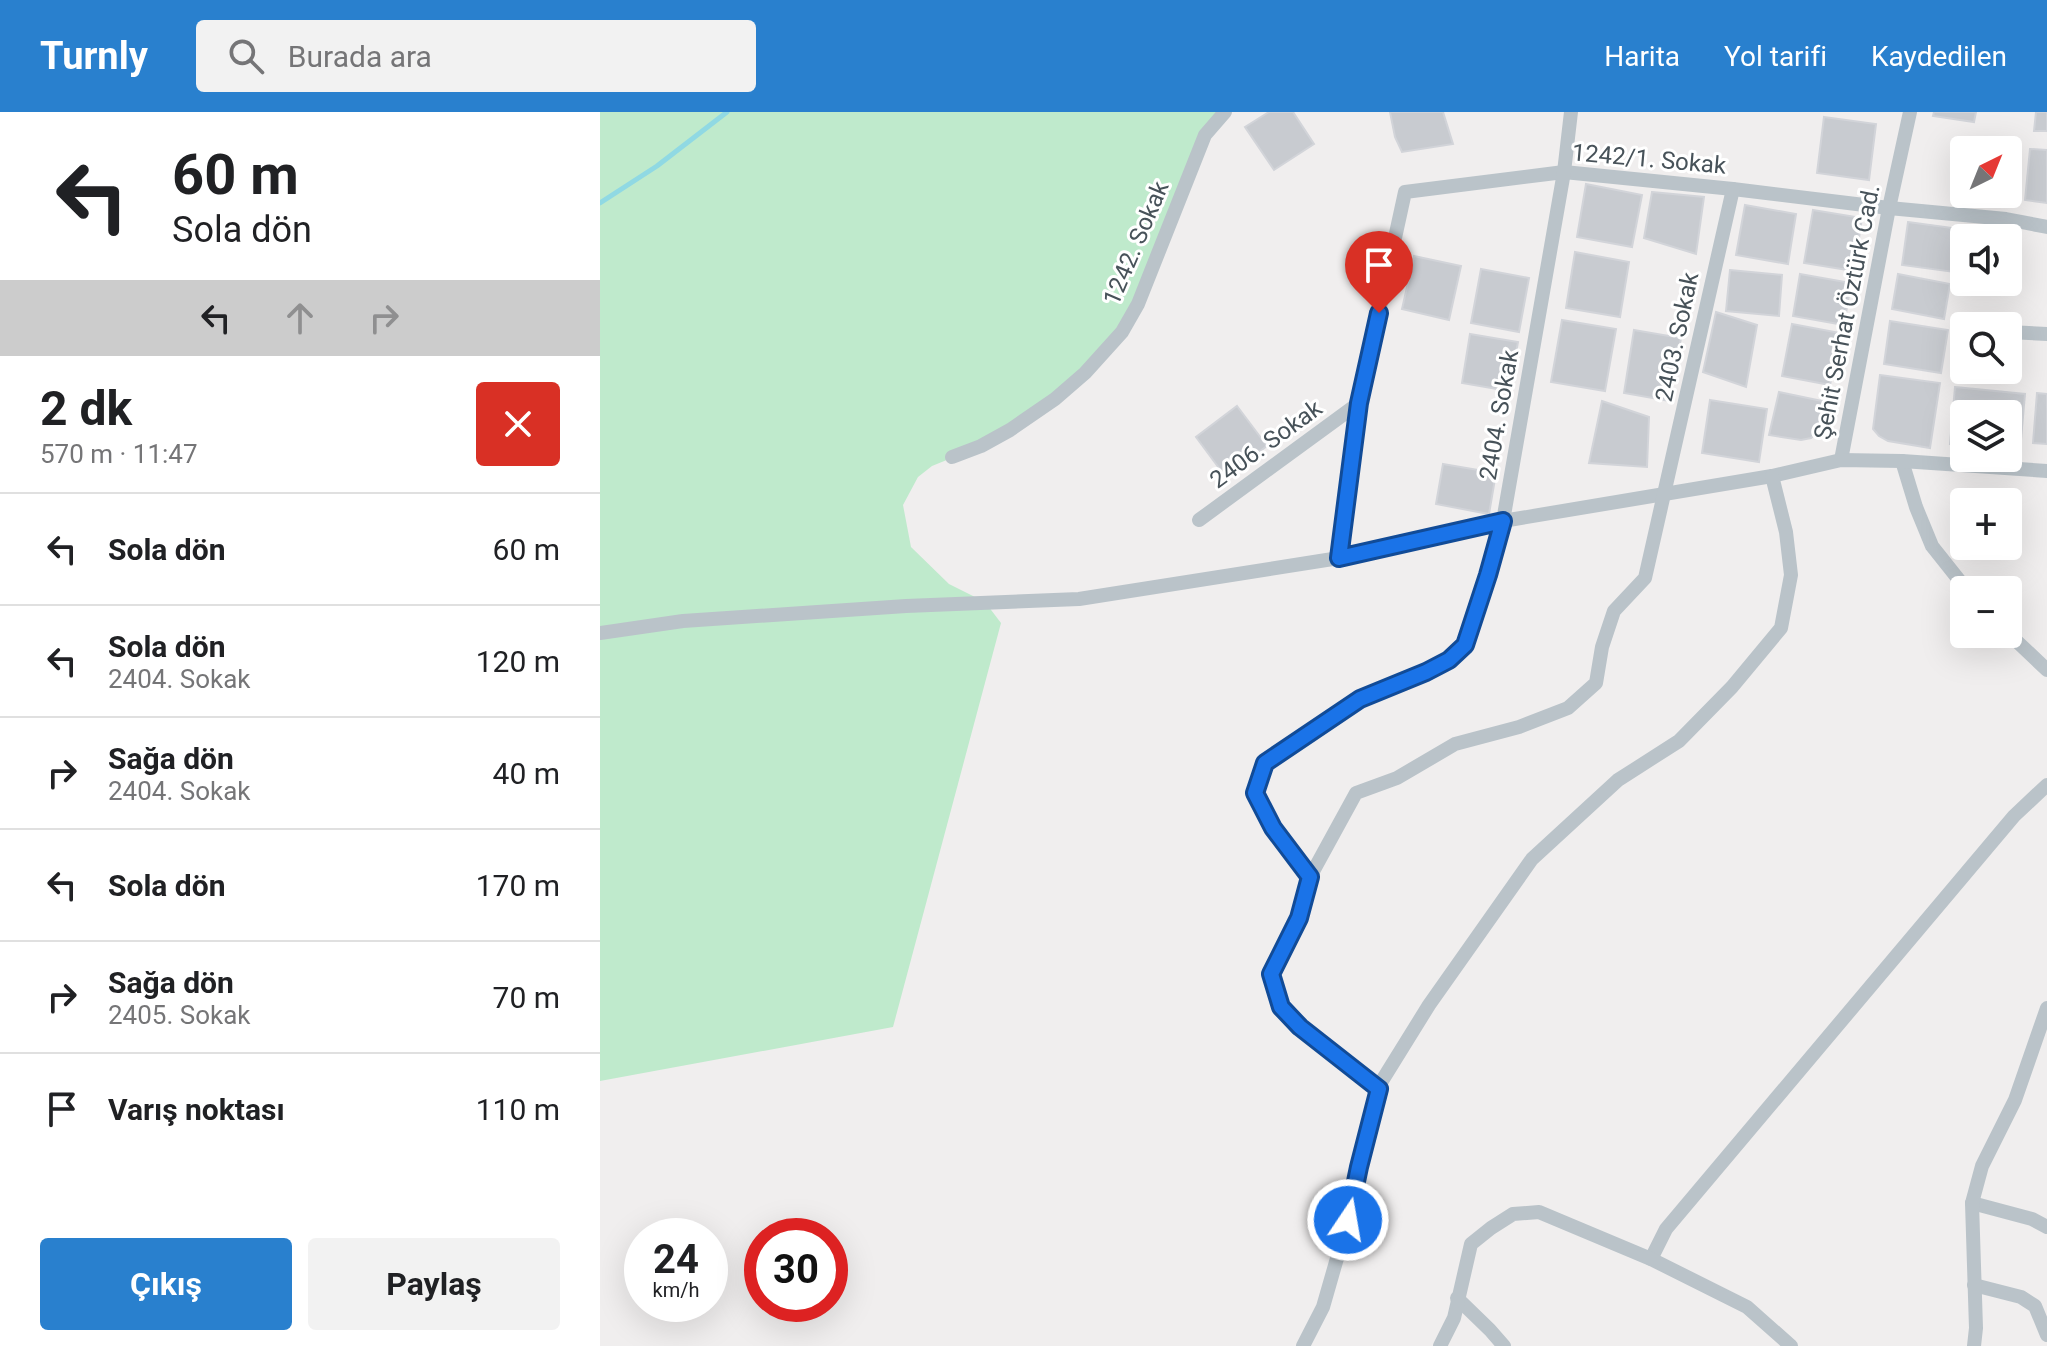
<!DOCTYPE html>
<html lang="tr">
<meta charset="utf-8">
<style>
body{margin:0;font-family:Roboto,sans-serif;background:#f2f2f2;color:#202124;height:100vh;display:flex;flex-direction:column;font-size:30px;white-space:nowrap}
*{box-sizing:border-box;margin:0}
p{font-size:26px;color:#757577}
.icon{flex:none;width:44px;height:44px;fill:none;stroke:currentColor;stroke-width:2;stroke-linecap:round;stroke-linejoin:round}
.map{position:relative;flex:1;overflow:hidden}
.sheet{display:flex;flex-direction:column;background:#fff;width:600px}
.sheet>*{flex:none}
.banner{background:#fff;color:#202124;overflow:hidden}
.needle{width:52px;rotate:43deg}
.controls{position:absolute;left:1350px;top:24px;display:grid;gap:16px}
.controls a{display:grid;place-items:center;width:72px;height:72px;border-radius:8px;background:#fff;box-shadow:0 8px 32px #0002;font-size:40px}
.speed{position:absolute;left:24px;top:1106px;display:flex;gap:16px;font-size:40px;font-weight:700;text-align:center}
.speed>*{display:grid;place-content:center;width:104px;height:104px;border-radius:50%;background:#fff;box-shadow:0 8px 32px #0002;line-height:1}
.speed small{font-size:20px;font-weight:400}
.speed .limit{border:12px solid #d22;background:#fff;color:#111}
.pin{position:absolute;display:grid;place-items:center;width:68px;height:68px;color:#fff;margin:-82px -34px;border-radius:50% 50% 50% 0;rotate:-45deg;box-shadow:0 0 8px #0007}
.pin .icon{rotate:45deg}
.me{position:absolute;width:88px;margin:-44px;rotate:12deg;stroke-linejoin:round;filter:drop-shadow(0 0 6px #0008)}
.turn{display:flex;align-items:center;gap:28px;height:168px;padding:0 40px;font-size:36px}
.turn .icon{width:104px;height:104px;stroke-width:2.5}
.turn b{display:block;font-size:56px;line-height:68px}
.lanes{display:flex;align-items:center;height:76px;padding:0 40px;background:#0003;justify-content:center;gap:40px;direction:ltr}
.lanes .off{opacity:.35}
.round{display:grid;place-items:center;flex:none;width:84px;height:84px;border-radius:8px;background:#f2f2f2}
.headline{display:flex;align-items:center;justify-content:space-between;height:136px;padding:0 40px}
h1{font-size:48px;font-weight:700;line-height:60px}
.button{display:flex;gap:16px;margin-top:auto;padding:16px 40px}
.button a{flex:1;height:92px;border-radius:8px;background:#2980ce;color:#fff;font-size:32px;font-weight:700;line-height:92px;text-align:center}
.button a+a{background:#f2f2f2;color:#202124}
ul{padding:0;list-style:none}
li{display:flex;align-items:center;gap:24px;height:112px;padding:0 40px;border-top:2px solid #e0e0e0}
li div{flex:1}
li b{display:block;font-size:30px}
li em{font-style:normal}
header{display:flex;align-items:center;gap:48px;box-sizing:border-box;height:112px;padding:0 40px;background:#2980ce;color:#fff}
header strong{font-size:38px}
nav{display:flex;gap:44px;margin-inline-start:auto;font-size:28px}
.search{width:560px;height:72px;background:#f2f2f2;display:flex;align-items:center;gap:20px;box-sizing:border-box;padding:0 28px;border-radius:8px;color:#757577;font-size:30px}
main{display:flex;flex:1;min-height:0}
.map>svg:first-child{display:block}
</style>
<header>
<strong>Turnly</strong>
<div class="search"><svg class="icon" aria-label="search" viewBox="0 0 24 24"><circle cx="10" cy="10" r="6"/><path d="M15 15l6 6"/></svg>Burada ara</div>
<nav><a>Harita</a><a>Yol tarifi</a><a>Kaydedilen</a></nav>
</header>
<main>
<section class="sheet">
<div class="banner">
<div class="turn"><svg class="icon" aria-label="left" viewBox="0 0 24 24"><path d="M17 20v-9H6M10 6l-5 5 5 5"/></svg><div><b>60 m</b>Sola dön</div></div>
<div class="lanes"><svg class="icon" aria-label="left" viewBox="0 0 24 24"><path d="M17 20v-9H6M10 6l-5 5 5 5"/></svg><svg class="icon off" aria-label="ahead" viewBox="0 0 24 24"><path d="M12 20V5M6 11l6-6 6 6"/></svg><svg class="icon off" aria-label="right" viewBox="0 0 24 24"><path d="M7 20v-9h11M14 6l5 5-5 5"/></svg></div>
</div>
<div class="headline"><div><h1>2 dk</h1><p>570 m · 11:47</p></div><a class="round" style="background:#d93025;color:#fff"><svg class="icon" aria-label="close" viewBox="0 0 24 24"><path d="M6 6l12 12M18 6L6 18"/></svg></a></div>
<ul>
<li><svg class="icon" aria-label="left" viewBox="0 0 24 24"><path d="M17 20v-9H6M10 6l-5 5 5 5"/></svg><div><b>Sola dön</b></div><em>60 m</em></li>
<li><svg class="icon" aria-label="left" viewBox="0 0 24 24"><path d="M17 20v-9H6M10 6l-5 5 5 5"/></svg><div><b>Sola dön</b><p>2404. Sokak</p></div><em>120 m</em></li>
<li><svg class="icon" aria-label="right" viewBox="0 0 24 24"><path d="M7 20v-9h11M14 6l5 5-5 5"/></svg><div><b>Sağa dön</b><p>2404. Sokak</p></div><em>40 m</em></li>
<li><svg class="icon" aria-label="left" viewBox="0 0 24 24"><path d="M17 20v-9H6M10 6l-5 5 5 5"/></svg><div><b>Sola dön</b></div><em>170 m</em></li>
<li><svg class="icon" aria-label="right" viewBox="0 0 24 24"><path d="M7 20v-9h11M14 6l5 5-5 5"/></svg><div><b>Sağa dön</b><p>2405. Sokak</p></div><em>70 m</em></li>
<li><svg class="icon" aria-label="arrive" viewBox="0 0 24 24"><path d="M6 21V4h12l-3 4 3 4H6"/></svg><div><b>Varış noktası</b></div><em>110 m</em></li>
</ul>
<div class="button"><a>Çıkış</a><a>Paylaş</a></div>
</section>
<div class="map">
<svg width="1447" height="1234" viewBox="0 0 1447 1234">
<rect width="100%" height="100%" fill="#f0eeee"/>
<polygon fill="#bfeacc" points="0,0 625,0 605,23 538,192 485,261 381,334 332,354 318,365 303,393 311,435 349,472 385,490 401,511 293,915 0,969"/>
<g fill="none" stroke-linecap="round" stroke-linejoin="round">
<polyline stroke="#90d9e3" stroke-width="5" points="0,91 57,54 127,0"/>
</g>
<g fill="#c8cbd0" stroke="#d2d4d9" stroke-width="2">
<polygon points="669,0 693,0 714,32 674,58 645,15"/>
<polygon points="790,0 843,0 853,32 802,40 795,25"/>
<polygon points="1334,0 1376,0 1374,10 1333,4"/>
<polygon points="1436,0 1447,0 1447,19 1434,19"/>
<polygon points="1224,5 1276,12 1269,68 1217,61"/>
<polygon points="1381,31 1420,35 1415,85 1391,82 1408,82 1408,38 1381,38"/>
<polygon points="1430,37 1447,38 1447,91 1425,88"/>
<polygon points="986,72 1042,83 1032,135 977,125"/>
<polygon points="1052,80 1104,85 1096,142 1044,126"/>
<polygon points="1145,93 1196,102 1188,152 1136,143"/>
<polygon points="1213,98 1262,106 1254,159 1204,151"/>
<polygon points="1308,110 1360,117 1354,160 1302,153"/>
<polygon points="975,140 1029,150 1020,205 966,196"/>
<polygon points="814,144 861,154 849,208 802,197"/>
<polygon points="881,157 929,166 919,220 871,211"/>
<polygon points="1130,158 1182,163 1179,204 1126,199"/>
<polygon points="1200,162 1251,171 1244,213 1193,204"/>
<polygon points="1298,162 1350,172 1344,207 1292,197"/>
<polygon points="1116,200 1157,213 1146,275 1103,260"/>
<polygon points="962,208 1016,217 1005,279 951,270"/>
<polygon points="1290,209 1348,218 1341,261 1284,252"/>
<polygon points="1192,212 1240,221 1230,273 1182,264"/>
<polygon points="1034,218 1081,226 1070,289 1024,281"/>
<polygon points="870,222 918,230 909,279 862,271"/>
<polygon points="1280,263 1340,271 1330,336 1288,329 1279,324 1273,317"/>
<polygon points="1355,275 1425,282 1420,339 1408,337 1408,302 1364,302 1364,333 1350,332"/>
<polygon points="1179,280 1227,290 1217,321 1211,326 1201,328 1169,323"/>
<polygon points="1437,281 1447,282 1447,332 1433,331"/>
<polygon points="1110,288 1167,297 1159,350 1102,341"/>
<polygon points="1002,289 1049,305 1047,355 989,351"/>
<polygon points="637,294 667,334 625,364 596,325"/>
<polygon points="843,352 896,361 889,402 836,392"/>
</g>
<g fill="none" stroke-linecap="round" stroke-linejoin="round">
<g stroke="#bac3c9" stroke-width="14">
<polyline points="1357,219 1364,219"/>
<polyline points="1408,220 1447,222"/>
<polyline points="352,345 381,334 410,318 455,287 485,261 522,220 538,192 605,23 625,0"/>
<polyline points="1241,348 1289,96 1310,0"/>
<polyline points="1302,349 1316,395 1332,434 1367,478"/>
<polyline points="599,408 759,291"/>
<polyline points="739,446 759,291 805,80 964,60 1133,77 1289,96 1406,107 1447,115"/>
<polyline points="0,521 83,509 306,494 479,487 739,446 903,409 1172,364 1241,348 1302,349 1447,359"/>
<polyline points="1408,521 1447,558"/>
<polyline points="710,765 673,716 655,681 665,651 760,587 826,560 849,548 865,533 888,463 903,409 964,60 971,0"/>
<polyline points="779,977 700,915 681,895 671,862 699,806 710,765 756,681 797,666 855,632 919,615 968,596 996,571 1002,535 1014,499 1045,466 1133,77"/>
<polyline points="1372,1091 1432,1107 1447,1115"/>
<polyline points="1051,1147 1066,1117 1414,704 1447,673"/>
<polyline points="1374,1173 1421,1185 1435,1194 1447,1223"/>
<polyline points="857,1186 890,1218 904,1234"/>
<polyline points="703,1234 723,1195 748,1108 759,1055 780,972 829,893 932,747 1018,668 1079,629 1132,575 1181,516 1191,463 1186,420 1172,364"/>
<polyline points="840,1234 854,1206 871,1132 891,1116 913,1102 939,1100 1051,1147 1147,1195 1191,1234"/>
<polyline points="1374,1234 1376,1216 1372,1091 1382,1054 1415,988 1447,896"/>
</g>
</g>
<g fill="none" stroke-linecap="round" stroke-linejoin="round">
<defs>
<polyline id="route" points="748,1108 759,1055 779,977 700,915 681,895 671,862 699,806 710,765 673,716 655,681 665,651 760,587 826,560 849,548 865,533 888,463 903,409 739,446 759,291 779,201"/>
</defs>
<use href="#route" stroke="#114b97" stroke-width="20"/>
<use href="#route" stroke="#1a73e8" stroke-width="14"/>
</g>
<g text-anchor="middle" stroke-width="6" stroke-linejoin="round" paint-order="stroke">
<g font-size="24" fill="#475259" stroke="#fff">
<text transform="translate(1049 47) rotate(5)" y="8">1242/1. Sokak</text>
<text transform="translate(536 131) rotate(-67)" y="8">1242. Sokak</text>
<text transform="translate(1247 200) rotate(-79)" y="8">Şehit Serhat Öztürk Cad.</text>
<text transform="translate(1077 225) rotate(-78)" y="8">2403. Sokak</text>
<text transform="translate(899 303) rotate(-80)" y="8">2404. Sokak</text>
<text transform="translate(666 332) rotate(-36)" y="8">2406. Sokak</text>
</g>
</g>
</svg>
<div class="controls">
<a><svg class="needle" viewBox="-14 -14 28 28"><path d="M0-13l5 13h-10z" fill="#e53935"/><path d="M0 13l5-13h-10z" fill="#757577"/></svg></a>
<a><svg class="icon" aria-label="sound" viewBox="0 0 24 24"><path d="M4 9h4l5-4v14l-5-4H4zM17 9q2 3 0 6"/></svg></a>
<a><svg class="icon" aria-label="search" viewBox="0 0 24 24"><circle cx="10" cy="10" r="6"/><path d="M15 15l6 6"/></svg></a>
<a><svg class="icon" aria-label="layers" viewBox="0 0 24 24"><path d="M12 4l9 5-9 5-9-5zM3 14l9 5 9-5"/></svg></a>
<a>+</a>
<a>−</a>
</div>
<div class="speed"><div>24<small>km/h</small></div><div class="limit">30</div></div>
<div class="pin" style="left:779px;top:201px;background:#d93025"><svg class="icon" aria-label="arrive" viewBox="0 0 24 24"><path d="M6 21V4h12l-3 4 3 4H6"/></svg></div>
<svg class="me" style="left:748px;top:1108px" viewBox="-20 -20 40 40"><circle r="17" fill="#1a73e8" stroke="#fff" stroke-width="3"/><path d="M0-11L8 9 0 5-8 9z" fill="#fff"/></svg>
</div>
</main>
